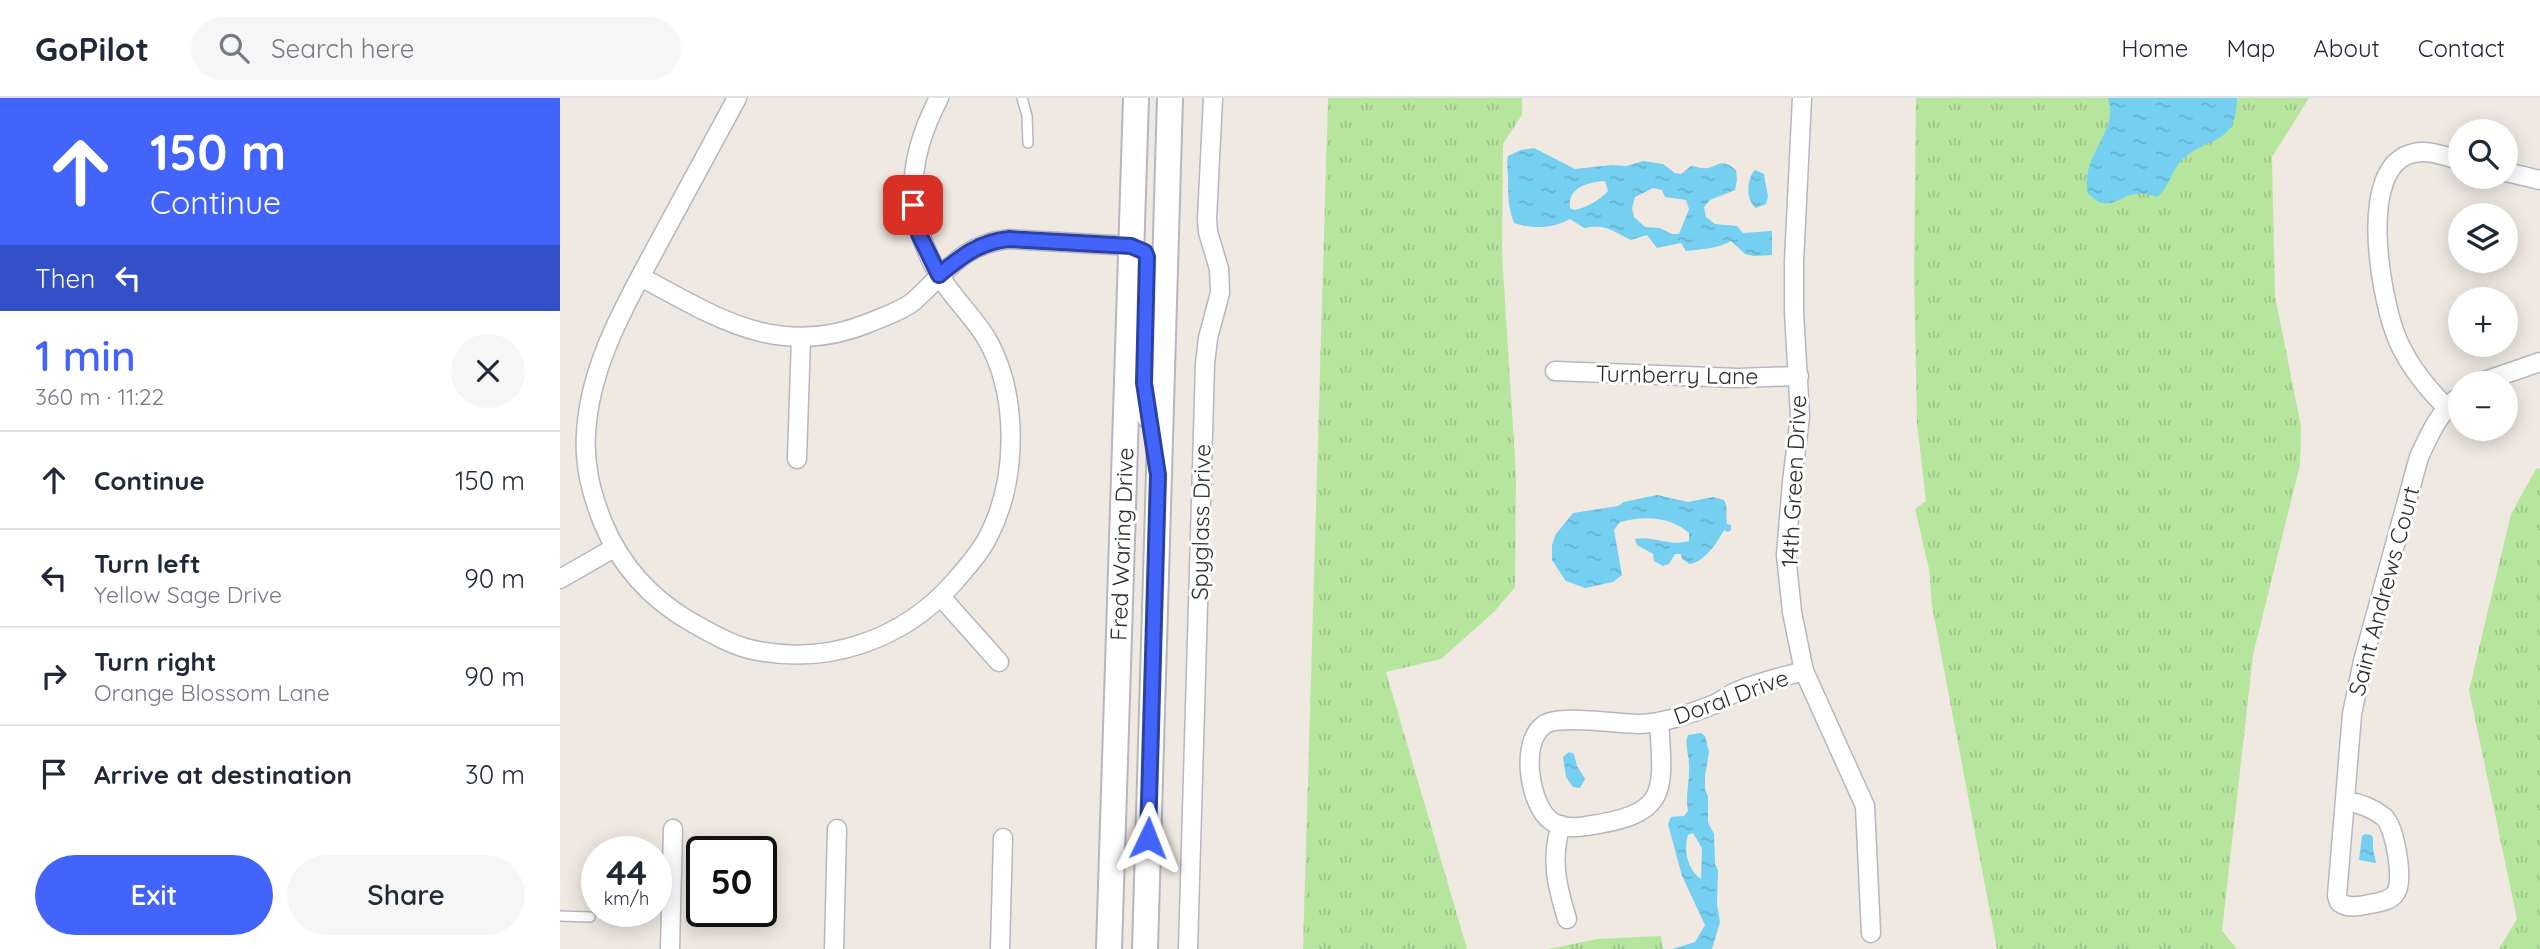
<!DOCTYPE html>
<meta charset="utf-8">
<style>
body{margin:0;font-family:Quicksand,sans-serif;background:#f6f6f7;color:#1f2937;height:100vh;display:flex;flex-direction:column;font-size:26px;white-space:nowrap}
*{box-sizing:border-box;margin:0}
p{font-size:23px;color:#747a83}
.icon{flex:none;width:38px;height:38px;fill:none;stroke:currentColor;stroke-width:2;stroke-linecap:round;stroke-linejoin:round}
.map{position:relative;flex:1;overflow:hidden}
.drawer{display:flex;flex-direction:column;background:#fff;width:560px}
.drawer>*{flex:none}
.hud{background:#4264fb;color:#fff;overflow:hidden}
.tools{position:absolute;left:1888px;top:21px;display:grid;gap:14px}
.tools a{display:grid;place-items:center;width:70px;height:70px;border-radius:50%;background:#fff;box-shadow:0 4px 18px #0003;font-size:35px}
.speed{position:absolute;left:21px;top:738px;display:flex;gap:14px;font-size:35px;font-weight:700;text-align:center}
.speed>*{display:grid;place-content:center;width:91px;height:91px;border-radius:50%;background:#fff;box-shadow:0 4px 18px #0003;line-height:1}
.speed small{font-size:18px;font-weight:400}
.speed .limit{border:4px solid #111;border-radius:10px;background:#fff;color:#111}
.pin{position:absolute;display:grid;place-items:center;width:60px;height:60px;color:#fff;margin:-30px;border-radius:14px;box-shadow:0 4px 10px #0006}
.me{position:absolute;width:77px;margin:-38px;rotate:2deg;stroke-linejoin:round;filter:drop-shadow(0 0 5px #0008)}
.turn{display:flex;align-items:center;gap:24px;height:147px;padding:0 35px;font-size:32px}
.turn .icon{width:91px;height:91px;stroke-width:2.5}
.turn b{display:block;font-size:49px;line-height:60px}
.then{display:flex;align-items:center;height:66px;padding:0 35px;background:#0003;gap:14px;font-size:26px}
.round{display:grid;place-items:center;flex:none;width:74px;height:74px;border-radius:37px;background:#f6f6f7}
.head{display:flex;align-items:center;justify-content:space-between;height:119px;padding:0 35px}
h1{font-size:42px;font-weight:600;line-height:52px;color:#4264fb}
.primary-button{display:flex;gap:14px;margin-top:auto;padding:14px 35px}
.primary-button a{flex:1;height:80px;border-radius:42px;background:#4264fb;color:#fff;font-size:28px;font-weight:600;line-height:80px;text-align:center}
.primary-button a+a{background:#f6f6f7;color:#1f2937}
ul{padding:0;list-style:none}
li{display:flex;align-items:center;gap:21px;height:98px;padding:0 35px;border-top:2px solid #e0e1e3}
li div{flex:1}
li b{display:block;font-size:26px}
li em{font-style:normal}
header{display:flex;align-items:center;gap:42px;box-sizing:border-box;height:98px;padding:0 35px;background:#fff;border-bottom:2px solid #e0e1e3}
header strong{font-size:33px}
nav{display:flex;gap:38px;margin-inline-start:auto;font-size:24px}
.search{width:490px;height:63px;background:#f6f6f7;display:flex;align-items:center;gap:18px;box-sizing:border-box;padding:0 24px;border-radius:38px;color:#747a83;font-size:26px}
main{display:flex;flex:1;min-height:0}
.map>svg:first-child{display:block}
</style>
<header>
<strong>GoPilot</strong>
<div class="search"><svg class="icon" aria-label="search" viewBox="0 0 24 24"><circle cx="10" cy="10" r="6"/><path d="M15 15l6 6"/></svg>Search here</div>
<nav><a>Home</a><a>Map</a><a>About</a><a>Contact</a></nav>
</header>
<main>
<section class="drawer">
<div class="hud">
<div class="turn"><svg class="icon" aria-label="ahead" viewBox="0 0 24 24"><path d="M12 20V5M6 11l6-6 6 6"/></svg><div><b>150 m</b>Continue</div></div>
<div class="then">Then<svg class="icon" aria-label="left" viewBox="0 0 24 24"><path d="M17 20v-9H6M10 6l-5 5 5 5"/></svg></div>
</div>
<div class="head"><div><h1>1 min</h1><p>360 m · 11:22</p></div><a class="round"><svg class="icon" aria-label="close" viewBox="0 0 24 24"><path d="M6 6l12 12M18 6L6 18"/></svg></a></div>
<ul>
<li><svg class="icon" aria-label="ahead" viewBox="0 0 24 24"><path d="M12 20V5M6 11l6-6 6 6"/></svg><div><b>Continue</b></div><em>150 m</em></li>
<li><svg class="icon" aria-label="left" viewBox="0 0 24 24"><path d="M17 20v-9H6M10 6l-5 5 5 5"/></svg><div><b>Turn left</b><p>Yellow Sage Drive</p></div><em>90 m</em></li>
<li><svg class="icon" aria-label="right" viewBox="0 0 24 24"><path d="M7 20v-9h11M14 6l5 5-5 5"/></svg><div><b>Turn right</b><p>Orange Blossom Lane</p></div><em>90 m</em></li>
<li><svg class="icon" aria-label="arrive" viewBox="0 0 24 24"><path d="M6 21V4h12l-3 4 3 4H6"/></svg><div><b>Arrive at destination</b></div><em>30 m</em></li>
</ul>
<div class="primary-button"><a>Exit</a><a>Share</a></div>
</section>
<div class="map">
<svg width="1980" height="851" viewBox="0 0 1980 851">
<defs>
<pattern id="grass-tufts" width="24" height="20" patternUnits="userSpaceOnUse" patternTransform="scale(1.75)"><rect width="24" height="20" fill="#b6e59e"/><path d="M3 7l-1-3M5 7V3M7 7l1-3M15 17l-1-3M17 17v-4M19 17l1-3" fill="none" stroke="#9dc588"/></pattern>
<pattern id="water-ripples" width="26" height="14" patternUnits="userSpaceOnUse" patternTransform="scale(1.75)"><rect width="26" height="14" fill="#75cff0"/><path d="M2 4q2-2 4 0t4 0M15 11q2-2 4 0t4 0" fill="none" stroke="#66b2ce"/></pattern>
</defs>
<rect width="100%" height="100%" fill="#efe9e1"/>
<g fill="url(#grass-tufts)">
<polygon points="768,0 962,0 962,17 943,46 942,156 956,378 955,489 934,514 881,561 826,574 907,851 743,851"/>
<polygon points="1356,0 1749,0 1712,59 1715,198 1741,329 1740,367 1693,557 1662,833 1677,851 1437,851 1372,508 1369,471 1355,411 1366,403 1357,325 1354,176"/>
<polygon points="1980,370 1980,851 1939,851 1957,821 1909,592 1951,416 1976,371"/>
<polygon points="1101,838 1103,851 988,851 1038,841"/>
</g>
<g fill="url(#water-ripples)" fill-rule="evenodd">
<path d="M1548,0H1677C1676,50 1649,36 1622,62C1611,73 1609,90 1597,99C1567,87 1559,109 1542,105C1537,104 1533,99 1528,96C1520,54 1559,38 1548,0Z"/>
<path d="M974,50L1015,71L1051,67L1066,68L1083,63L1103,66L1115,75L1121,76L1131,68C1135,68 1138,70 1142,70C1158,72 1158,57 1176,72L1177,82L1175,92L1150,102L1144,109L1146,119L1155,126L1177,128L1183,135L1212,133V157L1194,158L1185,156L1171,143C1156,151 1143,151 1126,153L1121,145L1097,150L1087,137L1071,142C1051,133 1048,126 1024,130L1010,121C991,131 974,131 954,125C948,109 948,97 948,80C948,71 946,67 948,58L961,52ZM1045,83L1048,93C1040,102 1026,110 1014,112L1010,110C1007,90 1028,84 1045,83ZM1093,90L1102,92L1105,99L1126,102L1129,111L1119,136H1112L1100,130L1085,129L1074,119L1072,110L1075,99Z"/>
<path d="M1195,72L1204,76L1208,99L1206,106L1196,110C1186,103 1186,81 1195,72Z"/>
<path d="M1097,397L1128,404L1153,399L1164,402C1169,411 1165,417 1167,426L1171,427V432L1168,434L1164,432C1158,444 1143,465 1130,466L1122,461L1121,456H1115L1109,466L1103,468L1094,463L1093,456L1077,447L1075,441C1093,437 1109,449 1129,443V435C1109,418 1084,418 1060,424L1054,432L1062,477L1053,484L1025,490L1006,483L1001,476L992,462V447L996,436L1013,415L1058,408L1064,404Z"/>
<path d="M1141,635L1145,638L1149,654L1145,678V691L1148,699V724L1154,736L1155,765L1158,773L1157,806L1160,824L1152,851H1112L1135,844L1145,827L1122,778L1108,726L1111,719L1124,718L1128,713C1125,696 1130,683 1129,666C1129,656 1124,646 1128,637ZM1133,735L1142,750L1141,781C1128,772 1123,753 1128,737Z"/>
<polygon points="1009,654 1014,656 1017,668 1025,681 1020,690 1013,689 1006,679 1003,659"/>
<polygon points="1805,736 1811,737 1813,740 1813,750 1816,765 1799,762 1802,738"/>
</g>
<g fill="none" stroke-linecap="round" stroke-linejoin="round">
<defs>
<g id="service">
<polyline points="462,0 467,18 468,45"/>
<polyline points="0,818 30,819"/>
</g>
<g id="minor">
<path d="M177,0C151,48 125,96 99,144C67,204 30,265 26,335C24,367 31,395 43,425C61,468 91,501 131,524C149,534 169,546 189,551C266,569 344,542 395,483C407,469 421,454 429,437C458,380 459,294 425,238C411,216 391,198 378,175C343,115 347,61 379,0"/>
<polyline points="1242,0 1234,164 1234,214 1240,318 1232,384 1226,457 1232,514 1244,573 1305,708 1311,835"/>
<polyline points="1946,74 1980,82"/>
<path d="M81,179C159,221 221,262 311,224C325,218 342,213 354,203C386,174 403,146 449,141L571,148"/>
<polyline points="995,273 1177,280 1239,278"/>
<polyline points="1919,285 1980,264"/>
<path d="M1886,309C1865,288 1845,263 1835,235C1821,197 1796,67 1854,55C1868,51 1886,59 1900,62"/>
<polyline points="237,361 241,240"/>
<polyline points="0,481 54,450"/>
<polyline points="381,499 439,564"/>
<path d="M1099,624C1104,697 1108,716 1026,728C1015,730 1001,730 991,723C970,708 959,644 984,627C999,616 1057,626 1078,626C1103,626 1132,615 1155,606C1163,602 1170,596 1178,593C1199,584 1222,579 1244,573"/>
<path d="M1785,703C1799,705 1813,710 1824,719C1835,729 1845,785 1835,796C1829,804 1814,805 1805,807C1796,809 1787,810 1779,804L1777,798L1792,616L1803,563L1859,359C1870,335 1879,314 1900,298"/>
<path d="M1001,727C990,761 997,788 1007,821"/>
<polyline points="110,851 113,731"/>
<polyline points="274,851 277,731"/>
<polyline points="440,851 443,740"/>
<polyline points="628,851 645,266 648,240 660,195 659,171 648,134 647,121 653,0"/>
</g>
<g id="secondary">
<polyline points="585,242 584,285 589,318"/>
<polyline points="549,851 576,0"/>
<polyline points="585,851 610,0"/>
</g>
</defs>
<use href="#service" stroke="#b4b7c1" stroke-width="12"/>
<use href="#minor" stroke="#b4b7c1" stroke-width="21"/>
<use href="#secondary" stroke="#b4b7c1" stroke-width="28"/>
<use href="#service" stroke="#fff" stroke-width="9"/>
<use href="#minor" stroke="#fff" stroke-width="18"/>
<use href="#secondary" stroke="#fff" stroke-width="24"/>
</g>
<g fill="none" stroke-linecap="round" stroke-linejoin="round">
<defs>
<path id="route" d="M353,107L359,136L379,177C402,158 419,144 449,141L571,148L585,154L587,159L584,285L598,377L588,740"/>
</defs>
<use href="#route" stroke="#2b41a3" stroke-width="18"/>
<use href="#route" stroke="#4264fb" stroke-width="12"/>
</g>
<g text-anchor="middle" stroke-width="6" stroke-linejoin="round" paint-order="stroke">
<g font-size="23" fill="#2e2e2e" stroke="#fff">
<text transform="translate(1117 277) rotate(1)" y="8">Turnberry Lane</text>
<text transform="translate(1234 383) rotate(-87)" y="8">14th Green Drive</text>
<text transform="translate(641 424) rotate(-89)" y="8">Spyglass Drive</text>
<text transform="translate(562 446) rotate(-88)" y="8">Fred Waring Drive</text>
<text transform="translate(1824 493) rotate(-75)" y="8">Saint Andrews Court</text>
<text transform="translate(1171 599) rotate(-20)" y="8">Doral Drive</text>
</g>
</g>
</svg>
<div class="tools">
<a><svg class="icon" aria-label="search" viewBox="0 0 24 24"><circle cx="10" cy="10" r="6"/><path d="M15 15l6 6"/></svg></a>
<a><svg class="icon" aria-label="layers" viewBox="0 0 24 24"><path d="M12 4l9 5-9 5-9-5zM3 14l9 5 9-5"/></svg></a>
<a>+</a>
<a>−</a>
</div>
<div class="speed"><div>44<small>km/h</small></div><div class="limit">50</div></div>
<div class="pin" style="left:353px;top:107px;background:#d93025"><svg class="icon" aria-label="arrive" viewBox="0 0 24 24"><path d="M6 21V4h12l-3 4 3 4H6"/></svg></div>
<svg class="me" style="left:588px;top:740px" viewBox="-20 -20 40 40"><path d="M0-17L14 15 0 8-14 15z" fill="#4264fb" stroke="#fff" stroke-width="4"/></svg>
</div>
</main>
